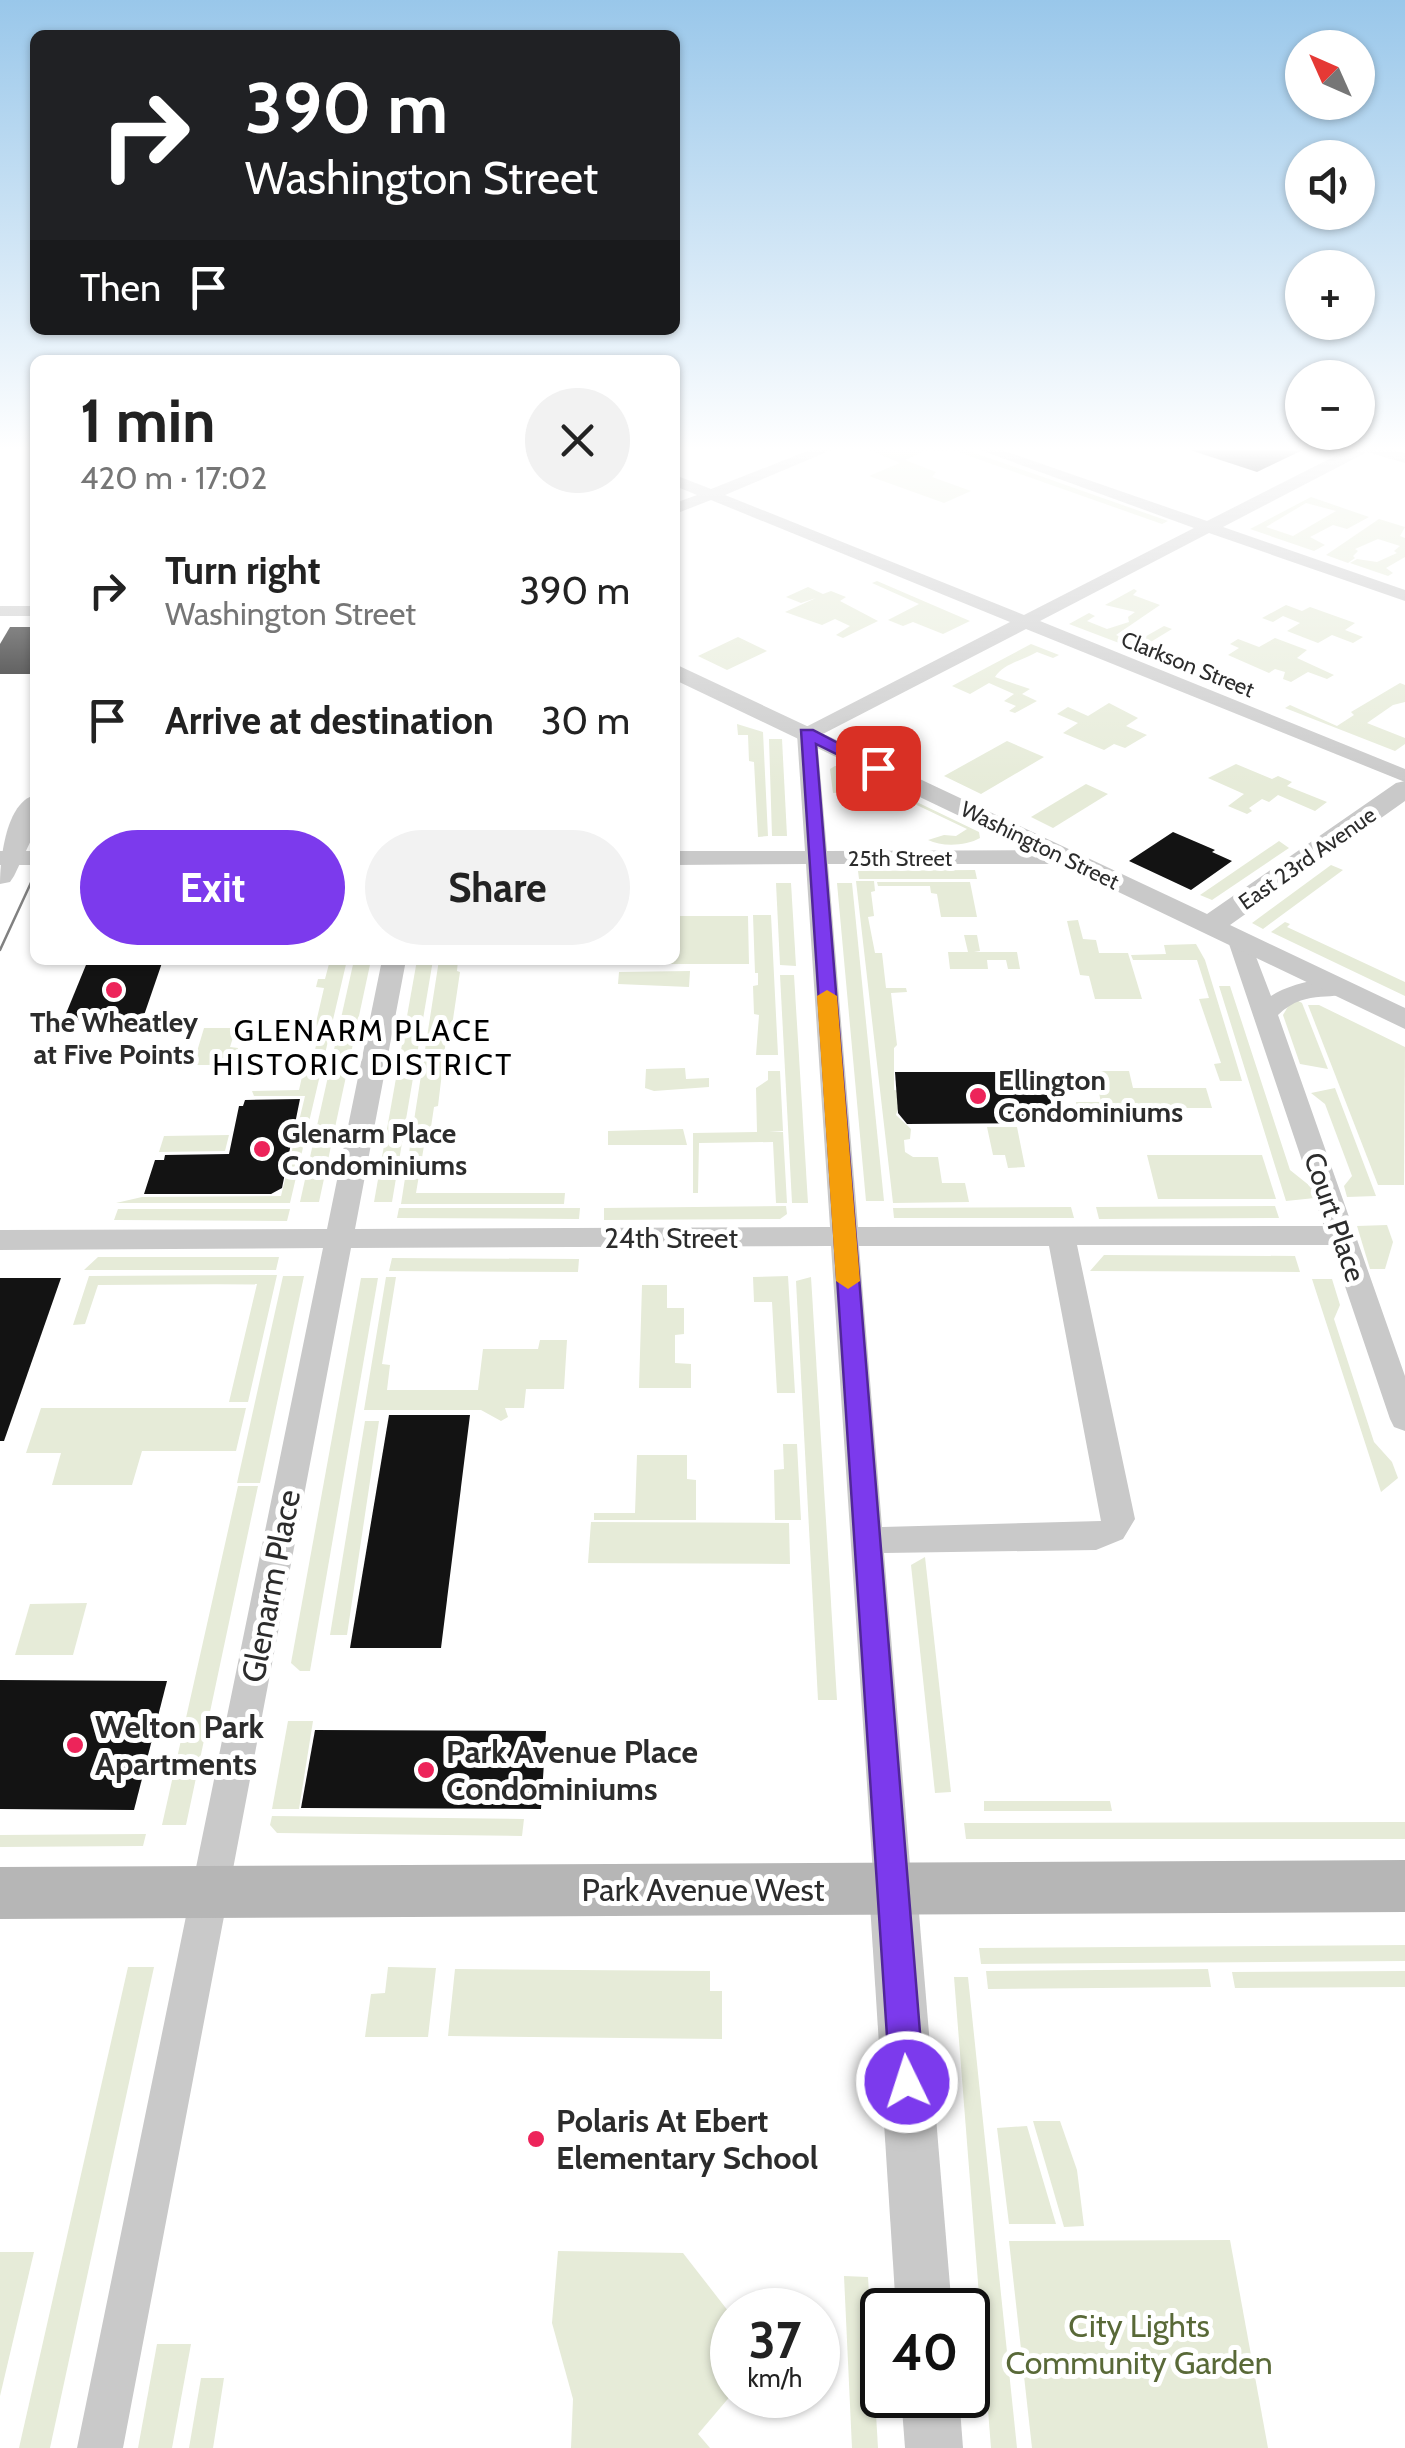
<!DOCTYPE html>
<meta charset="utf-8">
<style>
body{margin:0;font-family:Cabin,sans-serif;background:#f2f2f2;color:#222;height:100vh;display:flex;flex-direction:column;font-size:38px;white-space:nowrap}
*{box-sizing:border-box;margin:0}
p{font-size:32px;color:#767676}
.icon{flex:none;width:55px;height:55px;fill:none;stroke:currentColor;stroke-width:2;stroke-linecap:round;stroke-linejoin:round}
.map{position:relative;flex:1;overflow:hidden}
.details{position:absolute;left:30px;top:355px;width:650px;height:610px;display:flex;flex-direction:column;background:#fff;border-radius:15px;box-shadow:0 2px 8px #0004}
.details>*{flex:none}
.banner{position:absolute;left:30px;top:30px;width:650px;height:305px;border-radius:15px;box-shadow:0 2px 8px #0004;background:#202124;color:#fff;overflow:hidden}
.needle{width:65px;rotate:315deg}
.controls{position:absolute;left:1285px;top:30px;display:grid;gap:20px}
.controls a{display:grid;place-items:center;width:90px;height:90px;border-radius:50%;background:#fff;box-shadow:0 2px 8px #0004;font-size:50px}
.speed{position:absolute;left:710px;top:2288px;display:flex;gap:20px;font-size:50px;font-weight:700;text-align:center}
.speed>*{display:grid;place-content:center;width:130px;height:130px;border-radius:50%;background:#fff;box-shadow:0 2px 8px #0004;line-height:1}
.speed small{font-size:25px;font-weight:400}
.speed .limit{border:5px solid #111;border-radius:15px;background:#fff;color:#111}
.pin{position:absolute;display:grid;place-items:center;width:85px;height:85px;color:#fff;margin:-42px;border-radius:20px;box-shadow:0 5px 15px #0006}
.me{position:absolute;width:110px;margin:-55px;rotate:356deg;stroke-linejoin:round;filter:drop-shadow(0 0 8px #0008)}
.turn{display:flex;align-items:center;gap:35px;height:210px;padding:0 50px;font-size:45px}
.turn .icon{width:130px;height:130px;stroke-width:2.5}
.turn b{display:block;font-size:70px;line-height:85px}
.then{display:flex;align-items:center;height:95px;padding:0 50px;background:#0003;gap:20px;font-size:38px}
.round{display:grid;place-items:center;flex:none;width:105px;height:105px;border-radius:52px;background:#f2f2f2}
.overview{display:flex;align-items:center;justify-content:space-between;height:170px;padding:0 50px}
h1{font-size:60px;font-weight:800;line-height:75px}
.action{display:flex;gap:20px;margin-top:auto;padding:20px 50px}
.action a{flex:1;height:115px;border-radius:60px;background:#7c3aed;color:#fff;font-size:40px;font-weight:800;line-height:115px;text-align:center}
.action a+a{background:#f2f2f2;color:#222}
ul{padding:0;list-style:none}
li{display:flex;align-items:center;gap:30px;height:130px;padding:0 50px}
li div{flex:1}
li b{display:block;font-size:38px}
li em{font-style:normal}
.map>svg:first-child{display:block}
</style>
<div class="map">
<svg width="1405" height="2448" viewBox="0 0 1405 2448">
<rect width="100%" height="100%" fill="#fff"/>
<g fill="#e6ebd8" fill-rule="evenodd">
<polygon points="881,446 934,446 949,451 928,450 905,460 936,472 932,477 971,491 944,503 869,476 900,463 869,450"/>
<polygon points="941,446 955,446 1168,521 1162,524"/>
<path d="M1311,497L1369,517L1347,529L1333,525L1310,537L1325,545L1314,551L1250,529ZM1306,503L1336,511L1293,536L1266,527Z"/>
<polygon points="1379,519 1405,527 1400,536 1405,538 1405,557 1386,568 1393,573 1388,576 1350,563 1357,559 1377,562 1397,553 1394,551 1400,546 1378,539 1355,549 1358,551 1353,556 1355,558 1348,563 1326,555"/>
<polygon points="877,581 970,621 943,634 913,622 903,626 888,620 919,604 872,583"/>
<polygon points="808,587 823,594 831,591 846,597 840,601 878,621 843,638 836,635 850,626 835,619 822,625 785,612 816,598 801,603 786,597"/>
<polygon points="1134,589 1137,591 1133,595 1160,605 1116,635 1134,643 1164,626 1172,629 1144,646 1154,651 1148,654 1069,624 1089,613 1095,616 1087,621 1107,629 1129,622 1128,617 1135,612 1105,605"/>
<polygon points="1286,605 1302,611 1310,607 1355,623 1345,630 1363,637 1353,643 1332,635 1318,643 1287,631 1300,623 1283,616 1273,622 1262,618"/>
<polygon points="738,637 767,651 727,670 698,656"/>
<polygon points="1275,638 1307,650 1297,658 1334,675 1327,679 1308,672 1291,682 1283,679 1285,672 1275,669 1269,673 1228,655 1239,648 1230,644 1238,639 1259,647"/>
<path d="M1031,644L1059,655L1053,658L1037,652C1021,661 1003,664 995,677L1030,689L1022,694L1037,701L1015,713L1009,711L1016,706L1004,701L1014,694L989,683L970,694L952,686Z"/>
<polygon points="1400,683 1405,685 1405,702 1393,705 1367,723 1405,738 1405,744 1395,751 1285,708 1290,705 1337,726 1354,715 1351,712"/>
<polygon points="1109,703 1138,718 1126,726 1147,735 1125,748 1114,744 1104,750 1063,733 1078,723 1057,714 1068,707 1088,716"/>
<polygon points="737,724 763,732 768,836 758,837 754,762 749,761 748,735 738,735"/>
<polygon points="769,739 782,739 787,836 772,836"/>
<polygon points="1007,741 1044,757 981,794 944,776"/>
<polygon points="1236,764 1272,779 1278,776 1292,782 1287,786 1327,802 1315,811 1278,795 1269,802 1262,799 1249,808 1252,811 1247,814 1228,806 1244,794 1208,778"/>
<path d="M835,766H842L979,832L980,838C966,846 942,847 928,840L944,835L956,836L967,829L856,776L846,782L848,787L844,790L849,792L833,793L830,769Z"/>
<polygon points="1086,784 1108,794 1053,828 1031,817"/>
<polygon points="1279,841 1289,848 1212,900 1200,895"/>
<polygon points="1331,865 1343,870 1263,929 1252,923"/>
<polygon points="975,870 977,879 859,879 858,871"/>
<polygon points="856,881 874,881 875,891 871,892 874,916 868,917 875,953 882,953 886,988 906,988 907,992 891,993 897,1045 894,1048 894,1090 903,1091 896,1115 911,1129 910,1139 904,1140 905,1152 913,1157 938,1157 942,1183 965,1183 969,1202 893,1203"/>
<polygon points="877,882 970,882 977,917 941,917 937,894 931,893 930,886 878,886"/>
<polygon points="776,883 791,883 796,966 780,965"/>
<polygon points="837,883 852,883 884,1201 866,1201"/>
<polygon points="753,915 771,915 778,1055 756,1055 759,1015 754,1014 753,986 758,985 758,973 755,973"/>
<polygon points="675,916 748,916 749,964 620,964 620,960 675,960"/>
<polygon points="1078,920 1083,939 1096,940 1099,953 1128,953 1142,999 1095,999 1089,976 1080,975 1067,921"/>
<polygon points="1285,922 1290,924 1287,927 1405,982 1405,996 1271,932"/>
<polygon points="964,935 977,935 980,951 974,952 1017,952 1020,969 1008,969 1006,960 987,960 988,969 950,969 948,952 968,952"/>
<polygon points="1196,944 1205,960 1242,1081 1220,1081 1214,1064 1221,1063 1199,999 1209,998 1197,960 1133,960 1131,955 1166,954 1164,945"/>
<polygon points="330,960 347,960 290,1203 116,1203 142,1197 281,1196 305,1096 254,1096 252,1091 299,1090 306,1059 313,1059 317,1041 312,1040 324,988 316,987 318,979 325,979"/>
<polygon points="354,960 371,960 319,1202 300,1202"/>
<polygon points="417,960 433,960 392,1202 374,1202"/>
<polygon points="439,960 458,960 457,971 460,972 452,1026 443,1026 441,1038 446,1039 438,1106 434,1107 431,1127 427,1128 416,1193 565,1193 564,1204 401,1204"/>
<polygon points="690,971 689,987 618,984 619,972"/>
<polygon points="780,975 794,975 808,1203 792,1203"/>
<polygon points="1219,986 1230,986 1290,1170 1310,1186 1315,1198 1286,1201"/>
<polygon points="1293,998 1302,1003 1328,1069 1300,1064 1283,1015"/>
<polygon points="1308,1005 1319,1005 1405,1047 1404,1185 1378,1185"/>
<polygon points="204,1028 236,1028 230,1047 238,1048 233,1065 193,1065"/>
<polygon points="685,1068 686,1079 709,1078 709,1087 654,1091 645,1088 646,1069"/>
<polygon points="768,1071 780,1071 783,1131 769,1132 783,1132 787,1203 776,1203 773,1142 699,1143 698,1193 693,1193 693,1133 757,1132 756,1088 768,1080"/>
<polygon points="1094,1071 1129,1071 1133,1088 1206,1088 1212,1108 1077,1108 1076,1102 1101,1102"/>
<polygon points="1335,1088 1376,1196 1347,1197 1344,1186 1352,1176 1325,1104 1311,1093"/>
<polygon points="987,1127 1017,1127 1025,1167 1008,1168 1005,1155 993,1155"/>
<polygon points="683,1129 687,1145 608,1145 608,1131"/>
<polygon points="229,1135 225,1151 159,1152 164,1136"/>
<polygon points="1147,1155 1262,1155 1276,1199 1158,1199"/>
<polygon points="786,1206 787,1214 780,1219 604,1220 604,1208"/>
<polygon points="1275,1206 1279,1218 1099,1219 1096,1207"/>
<polygon points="1071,1207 1074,1218 894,1218 893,1208"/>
<polygon points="399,1208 580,1208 579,1219 397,1218"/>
<polygon points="118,1209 290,1209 287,1221 114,1220"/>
<polygon points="1387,1225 1393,1242 1385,1269 1370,1269 1357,1226"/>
<polygon points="1104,1255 1295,1256 1300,1272 1090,1271"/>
<polygon points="98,1257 279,1257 276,1270 84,1270"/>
<polygon points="392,1258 579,1259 578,1272 389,1271"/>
<polygon points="277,1275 248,1402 229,1402 257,1284 98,1285 85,1324 73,1325 89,1276"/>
<polygon points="283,1276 304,1276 260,1483 237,1483"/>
<polygon points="788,1276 795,1393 777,1393 772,1302 754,1302 753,1277"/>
<polygon points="386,1277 396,1277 382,1364 390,1365 387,1390 478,1390 483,1349 538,1349 540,1340 567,1340 564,1389 526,1389 524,1408 505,1408 508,1417 501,1421 481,1410 364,1410"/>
<polygon points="811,1277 837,1700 818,1700 796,1281"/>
<polygon points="361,1278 378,1278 310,1671 300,1671 291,1663"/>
<polygon points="1312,1279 1332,1279 1340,1305 1334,1319 1374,1442 1392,1462 1398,1478 1381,1492"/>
<polygon points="642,1285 667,1285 667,1308 684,1308 684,1334 675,1335 675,1363 691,1364 691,1388 639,1388"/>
<polygon points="41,1408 246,1408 236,1451 142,1451 132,1485 52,1485 61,1453 26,1453"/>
<polygon points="365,1421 379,1421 347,1635 330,1635"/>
<polygon points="783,1444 797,1444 801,1520 775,1520 774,1470 784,1469"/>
<polygon points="637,1455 687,1455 687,1479 696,1480 696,1520 594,1520 594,1513 635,1513"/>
<polygon points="238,1486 258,1486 186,1825 162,1825"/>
<polygon points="591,1522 789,1523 790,1564 588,1563"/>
<polygon points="925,1557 951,1792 935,1793 911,1565"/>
<polygon points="87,1603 73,1655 15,1655 30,1604"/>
<polygon points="288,1721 313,1721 299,1809 272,1809"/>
<polygon points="984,1801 1110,1801 1112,1811 984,1811"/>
<polygon points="272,1816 524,1819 522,1836 277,1833 270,1825"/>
<polygon points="1405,1822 1405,1839 966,1839 964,1823"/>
<polygon points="146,1834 143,1846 0,1847 0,1835"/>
<polygon points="1405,1945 1405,1961 981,1964 979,1948"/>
<polygon points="128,1967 154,1967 50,2448 19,2448"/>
<polygon points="388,1967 436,1968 428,2037 365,2037 371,1994 385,1993"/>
<polygon points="455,1969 710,1971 710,1991 722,1991 722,2039 448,2036"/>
<polygon points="1208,1969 1211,1987 988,1989 986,1971"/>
<polygon points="1405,1971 1405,1987 1235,1988 1232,1972"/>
<polygon points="954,1977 968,1977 1017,2448 991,2448"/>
<polygon points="1033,2121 1060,2121 1077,2170 1084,2226 1064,2227"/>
<polygon points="1027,2126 1056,2224 1009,2224 997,2128"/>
<polygon points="1230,2240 1268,2448 1032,2448 1009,2241"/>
<polygon points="558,2251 683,2253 732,2316 732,2394 698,2434 710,2448 571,2448 573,2399 552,2323"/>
<polygon points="0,2252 34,2252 0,2396"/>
<polygon points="844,2276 868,2277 878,2448 852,2448"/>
<polygon points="157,2344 191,2344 172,2448 138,2448"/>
<polygon points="201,2378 224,2378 213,2448 189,2448"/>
</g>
<g fill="#131313">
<polygon points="1191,446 1311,446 1257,472 1190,450"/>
<polygon points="10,627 35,627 35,674 0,674 0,644"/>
<polygon points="1173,832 1215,850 1212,852 1232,861 1191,890 1129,861"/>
<polygon points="88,960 163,960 142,1021 63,1021"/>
<polygon points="895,1072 1045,1072 1055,1123 907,1124 898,1113"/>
<polygon points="300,1099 282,1188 271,1194 144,1194 155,1160 164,1160 165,1155 229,1154 239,1106 243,1106 245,1100"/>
<polygon points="0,1278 61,1278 4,1441 0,1441"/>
<polygon points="389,1415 470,1415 441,1648 350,1648"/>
<polygon points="0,1680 167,1681 134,1810 0,1809"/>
<polygon points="315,1730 546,1731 541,1809 301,1808"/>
</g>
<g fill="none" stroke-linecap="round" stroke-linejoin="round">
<g fill="#c9c9c9" fill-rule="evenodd">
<path d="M820,446H841L725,495L1024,615L1194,528L969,446H990L1207,521L1355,446H1379L1405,453V463L1367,452L1223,527L1405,590V601L1209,533L1040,621L1405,769V782L1026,629L817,737L827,851L1065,850L1076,857L1065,864H828L858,1227L1324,1226L1228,941L1240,934L1248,936L1271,996C1292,983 1334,971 1353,989C1337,1004 1308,986 1278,1015L1405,1376V1431L1394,1427L1390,1419L1331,1245H1077L1135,1519L1123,1539L1096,1550L884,1553L912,1889L906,1901L893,1907L880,1901L874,1889L831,1246L351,1248L123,2448H77L323,1248L0,1250V1230L327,1229L382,960H406L355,1229L830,1227L806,864L675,865V851H805L797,734L800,730L1010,622L711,500L675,514V503L697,495L675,486V475L711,489ZM859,1246H1049L1101,1521L882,1527Z"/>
<rect x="0" y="606" width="35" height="10"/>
<rect x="0" y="851" width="35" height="14"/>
</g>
<g fill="#c9c9c9" fill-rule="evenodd">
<polygon points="675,664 1207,914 1396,783 1405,781 1405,801 1230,925 1405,1008 1405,1029 675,680"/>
<path d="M35,795V832L14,876L10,882L0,884C0,859 6,802 35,795Z"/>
<polygon points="893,1867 910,1873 917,1889 952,2310 896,2310 869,1889 876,1873"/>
<polygon points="901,2395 959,2395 963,2448 905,2448"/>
</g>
<polygon fill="#b6b6b6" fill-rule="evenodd" points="1405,1860 1405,1912 0,1919 0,1867"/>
<polyline stroke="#818181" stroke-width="2.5" points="0,950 35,874"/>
</g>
<linearGradient id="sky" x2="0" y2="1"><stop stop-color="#99c7ea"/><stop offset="0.57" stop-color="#fff"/><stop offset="1" stop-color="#fff" stop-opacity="0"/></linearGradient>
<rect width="1405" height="788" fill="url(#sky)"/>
<polygon fill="#7c3aed" stroke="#51269a" stroke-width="2.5" points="801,730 813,730 886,768 871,771 816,744 924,2082 919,2094 907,2099 895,2094 890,2082"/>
<polygon fill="#f59e0b" points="827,990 837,996 860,1281 848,1289 836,1281 817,996"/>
<g fill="#ed245a" stroke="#fff" stroke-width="4">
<circle cx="114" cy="990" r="10"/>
<circle cx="978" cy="1096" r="10"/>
<circle cx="262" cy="1149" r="10"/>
<circle cx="75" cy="1745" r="10"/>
<circle cx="426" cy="1770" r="10"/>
<circle cx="536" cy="2139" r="10"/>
</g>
<g text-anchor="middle" stroke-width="10" stroke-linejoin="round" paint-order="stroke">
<g font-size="22" fill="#2c2c2c" stroke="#fff">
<text transform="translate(1188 664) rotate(22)" y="8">Clarkson Street</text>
<text transform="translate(1040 845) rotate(26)" y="8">Washington Street</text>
<text x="900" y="866">25th Street</text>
<text transform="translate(1307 858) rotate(-35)" y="8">East 23rd Avenue</text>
</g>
<g font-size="28" font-weight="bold" fill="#2c2c2c" stroke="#fff" text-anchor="start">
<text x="114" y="1032" text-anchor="middle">The Wheatley<tspan x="114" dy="32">at Five Points</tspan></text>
<text x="998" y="1090">Ellington<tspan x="998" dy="32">Condominiums</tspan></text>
<text x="282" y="1143">Glenarm Place<tspan x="282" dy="32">Condominiums</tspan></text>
</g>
<g font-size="28" fill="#2c2c2c" stroke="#fff">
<text transform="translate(1335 1217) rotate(71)" y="10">Court Place</text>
<text x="671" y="1248">24th Street</text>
</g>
<g font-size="30" letter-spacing="2.5" fill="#000" stroke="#fff">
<text x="363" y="1041">GLENARM PLACE<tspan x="363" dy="34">HISTORIC DISTRICT</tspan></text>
</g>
<g font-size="32" fill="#2c2c2c" stroke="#fff">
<text transform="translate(271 1586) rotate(-79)" y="11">Glenarm Place</text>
<text x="703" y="1901">Park Avenue West</text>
</g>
<g font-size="32" font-weight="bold" fill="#2c2c2c" stroke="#fff" text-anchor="start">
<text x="95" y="1738">Welton Park<tspan x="95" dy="37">Apartments</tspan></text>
<text x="446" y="1763">Park Avenue Place<tspan x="446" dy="37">Condominiums</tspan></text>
<text x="556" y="2132">Polaris At Ebert<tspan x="556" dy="37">Elementary School</tspan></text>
</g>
<g font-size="32" fill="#596938" stroke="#fff">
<text x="1139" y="2337">City Lights<tspan x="1139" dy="37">Community Garden</tspan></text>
</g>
</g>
</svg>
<div class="controls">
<a><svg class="needle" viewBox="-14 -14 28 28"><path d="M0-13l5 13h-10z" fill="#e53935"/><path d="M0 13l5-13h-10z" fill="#767676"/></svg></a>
<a><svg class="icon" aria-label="sound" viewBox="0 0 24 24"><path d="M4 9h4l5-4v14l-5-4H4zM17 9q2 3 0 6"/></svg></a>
<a>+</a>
<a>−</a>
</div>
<div class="speed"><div>37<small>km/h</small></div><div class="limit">40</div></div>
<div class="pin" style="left:878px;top:768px;background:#d93025"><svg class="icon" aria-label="arrive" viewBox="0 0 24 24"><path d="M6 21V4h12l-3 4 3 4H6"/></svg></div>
<svg class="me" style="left:907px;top:2082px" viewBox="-20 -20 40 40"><circle r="17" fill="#7c3aed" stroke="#fff" stroke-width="3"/><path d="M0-11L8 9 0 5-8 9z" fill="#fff"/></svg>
<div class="banner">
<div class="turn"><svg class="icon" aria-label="right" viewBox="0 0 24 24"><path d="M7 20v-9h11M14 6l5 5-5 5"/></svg><div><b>390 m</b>Washington Street</div></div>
<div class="then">Then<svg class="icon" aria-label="arrive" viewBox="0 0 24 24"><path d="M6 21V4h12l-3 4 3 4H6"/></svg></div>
</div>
<section class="details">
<div class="overview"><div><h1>1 min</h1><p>420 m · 17:02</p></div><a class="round"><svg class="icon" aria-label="close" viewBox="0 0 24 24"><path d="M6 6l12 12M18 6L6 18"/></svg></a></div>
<ul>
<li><svg class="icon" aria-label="right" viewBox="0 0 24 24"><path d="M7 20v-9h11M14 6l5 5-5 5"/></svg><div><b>Turn right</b><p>Washington Street</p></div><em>390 m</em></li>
<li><svg class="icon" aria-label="arrive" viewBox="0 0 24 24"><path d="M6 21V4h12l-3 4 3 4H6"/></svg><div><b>Arrive at destination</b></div><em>30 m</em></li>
</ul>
<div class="action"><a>Exit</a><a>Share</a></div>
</section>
</div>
